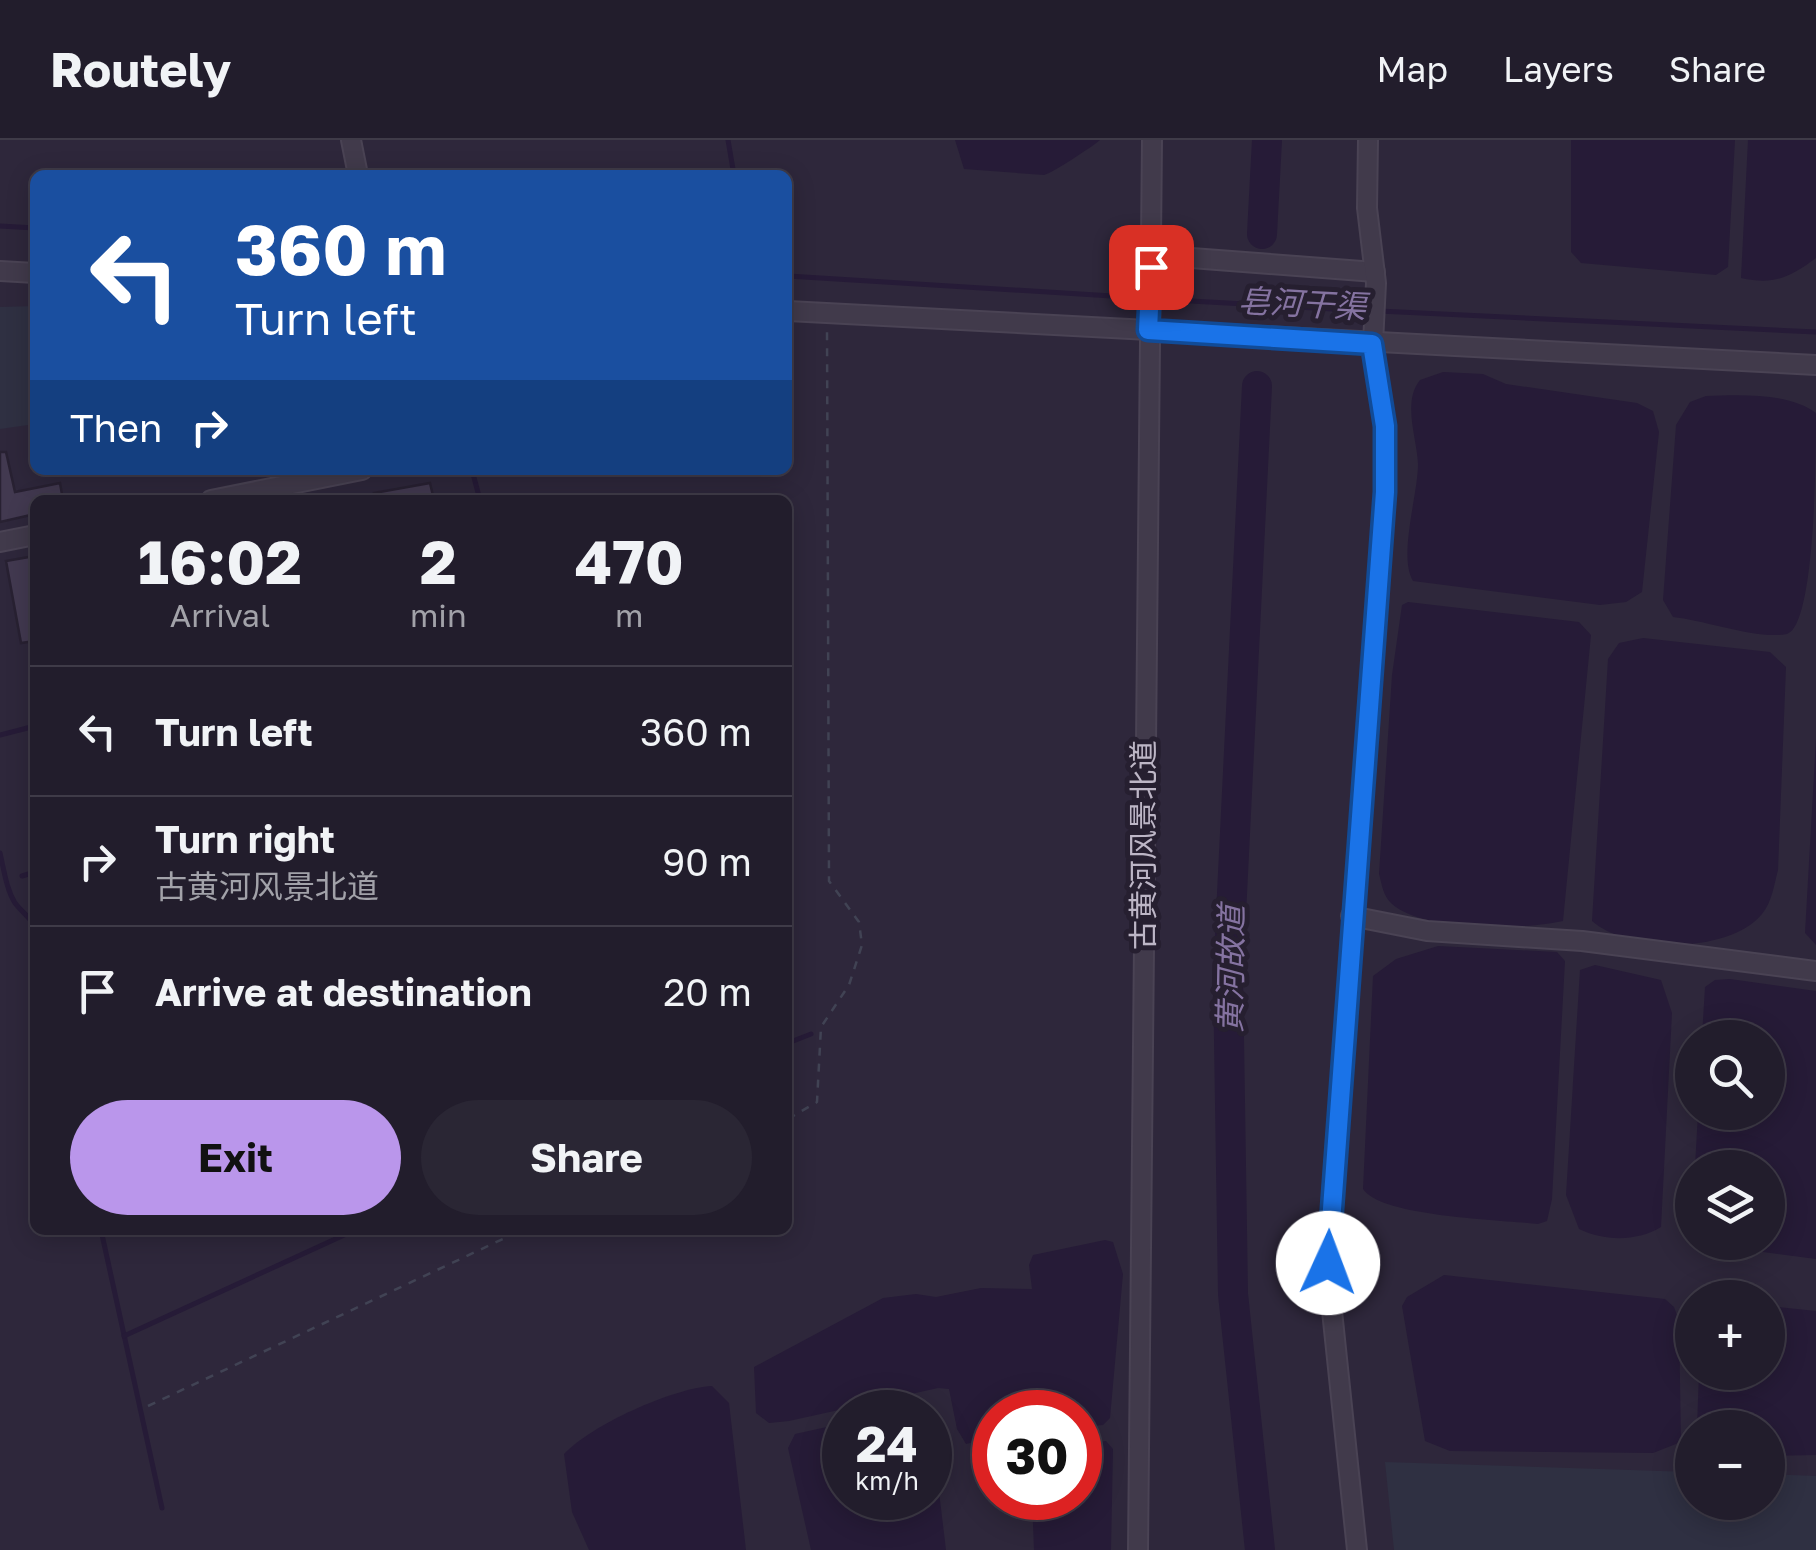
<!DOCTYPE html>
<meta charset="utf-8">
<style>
body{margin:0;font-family:"Golos Text","Noto Sans SC",sans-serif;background:#2a2634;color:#f1f3f6;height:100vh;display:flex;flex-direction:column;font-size:38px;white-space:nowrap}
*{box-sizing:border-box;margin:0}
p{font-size:32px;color:#a2a2a9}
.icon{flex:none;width:55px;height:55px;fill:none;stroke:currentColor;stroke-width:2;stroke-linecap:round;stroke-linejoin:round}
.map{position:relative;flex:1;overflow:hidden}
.details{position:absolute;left:30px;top:355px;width:762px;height:740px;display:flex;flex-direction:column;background:#221d2c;border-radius:15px;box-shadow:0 5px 25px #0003,0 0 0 2px #3f3b48}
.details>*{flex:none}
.hud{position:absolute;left:30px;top:30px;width:762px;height:305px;border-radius:15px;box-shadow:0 5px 25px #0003,0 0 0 2px #3f3b48;background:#1a4fa0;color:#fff;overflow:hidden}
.buttons{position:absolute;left:1675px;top:880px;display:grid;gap:20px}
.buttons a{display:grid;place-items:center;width:110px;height:110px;border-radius:50%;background:#221d2c;box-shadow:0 5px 25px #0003,0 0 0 2px #3f3b48;font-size:50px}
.speed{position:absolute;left:822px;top:1250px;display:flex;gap:20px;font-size:50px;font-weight:700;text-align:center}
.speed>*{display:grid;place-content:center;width:130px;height:130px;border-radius:50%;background:#221d2c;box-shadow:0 5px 25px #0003,0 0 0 2px #3f3b48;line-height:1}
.speed small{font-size:25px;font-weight:400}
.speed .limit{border:15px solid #d22;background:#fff;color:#111}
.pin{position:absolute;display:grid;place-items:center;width:85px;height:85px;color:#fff;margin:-42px;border-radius:20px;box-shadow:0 5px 15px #0006}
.me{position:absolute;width:110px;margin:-55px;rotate:2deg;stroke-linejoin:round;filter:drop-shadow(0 0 8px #0008)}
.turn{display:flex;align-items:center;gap:35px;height:210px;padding:0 40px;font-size:45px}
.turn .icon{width:130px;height:130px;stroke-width:2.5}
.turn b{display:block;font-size:70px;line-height:85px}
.then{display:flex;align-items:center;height:95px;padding:0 40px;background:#0003;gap:20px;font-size:38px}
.eta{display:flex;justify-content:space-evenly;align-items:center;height:170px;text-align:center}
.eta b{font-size:60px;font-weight:700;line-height:70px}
.cta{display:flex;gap:20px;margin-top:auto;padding:20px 40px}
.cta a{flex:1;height:115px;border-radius:60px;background:#ba96eb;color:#111;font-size:40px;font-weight:700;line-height:115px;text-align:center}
.cta a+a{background:#2a2634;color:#f1f3f6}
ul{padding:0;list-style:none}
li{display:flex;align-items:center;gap:30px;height:130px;padding:0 40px;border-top:2px solid #3f3b48}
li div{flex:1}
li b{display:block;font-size:38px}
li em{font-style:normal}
header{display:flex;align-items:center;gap:60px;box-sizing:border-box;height:140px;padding:0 50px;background:#221d2c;border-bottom:2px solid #3f3b48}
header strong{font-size:48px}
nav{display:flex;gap:55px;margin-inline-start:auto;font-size:35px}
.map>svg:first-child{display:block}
</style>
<header>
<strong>Routely</strong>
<nav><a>Map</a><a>Layers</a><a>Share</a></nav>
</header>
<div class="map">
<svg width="1816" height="1410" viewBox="0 0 1816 1410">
<rect width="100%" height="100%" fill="#2e273b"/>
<g fill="#2f3042">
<polygon points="35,166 35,284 0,289 0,167"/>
<polygon points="1385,1322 1692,1332 1692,1362 1768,1362 1768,1334 1816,1336 1816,1410 1394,1410"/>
</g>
<g fill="#261b37">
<path d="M955,0H1100C1092,7 1052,33 1044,35L964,29Z"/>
<polygon points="1571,0 1735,0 1728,127 1716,135 1581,123 1571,112"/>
<path d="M1748,0H1816V118C1789,138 1774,145 1741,138Z"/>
<path d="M1443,232L1483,234L1506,244L1637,263L1653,271L1659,292L1642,452L1626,462L1600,465L1413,441C1398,416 1418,355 1418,324C1417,298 1402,262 1420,240Z"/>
<path d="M1706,256C1739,255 1788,252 1816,273C1816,310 1816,485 1787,494C1758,500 1704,480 1673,477L1663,460L1676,285L1690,262Z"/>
<path d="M1408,462L1579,482L1591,495L1563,781C1524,790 1421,792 1391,763C1383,755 1382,745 1379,734L1392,535L1402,465Z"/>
<path d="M1643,498L1770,512L1786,527L1778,730C1774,745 1772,762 1762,774C1730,814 1628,813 1592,781L1608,519L1619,503Z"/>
<polygon points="1816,599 1816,805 1805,793"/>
<path d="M1438,806L1557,812L1565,821L1552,1059L1547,1081L1538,1084C1504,1080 1381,1077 1363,1049L1373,836L1396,819Z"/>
<path d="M1595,825L1661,840L1672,873L1661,1087C1636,1102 1604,1101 1579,1089L1566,1055L1580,830Z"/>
<polygon points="1730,839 1816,851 1816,1119 1695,1103 1768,1102 1768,1028 1695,1027 1698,973 1768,972 1768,898 1702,897 1705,847 1715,840"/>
<polygon points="1105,1100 1113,1102 1123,1134 1110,1278 1103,1285 1080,1287 1080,1272 995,1272 995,1297 966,1304 957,1289 949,1249 938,1248 789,1281 769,1283 756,1273 754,1227 883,1158 916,1154 936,1157 981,1148 1032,1149 1029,1125 1033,1115"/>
<polygon points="1444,1135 1665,1159 1674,1167 1679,1181 1681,1302 1653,1313 1450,1311 1425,1301 1402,1166 1407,1157"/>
<polygon points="1768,1166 1816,1171 1816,1315 1768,1316 1768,1288 1697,1287 1699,1233 1768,1232"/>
<path d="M712,1246L729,1263L746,1410H589L572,1372L564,1314C591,1285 673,1248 712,1246Z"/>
<polygon points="930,1277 946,1410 811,1410 788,1308 795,1294 845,1283 845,1358 930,1358"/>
<polygon points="1106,1301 1113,1309 1111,1410 1034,1410 1032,1358 1080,1358 1080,1304"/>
</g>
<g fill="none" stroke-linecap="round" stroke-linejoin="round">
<g stroke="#261b37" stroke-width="5">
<polyline points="728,0 734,35"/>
<polyline points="0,86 35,88"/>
<polyline points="788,136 1144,158"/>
<polyline points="1155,159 1369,171"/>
<polyline points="1379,171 1816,192"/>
<polyline points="472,330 480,360"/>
<polyline points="0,595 35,586"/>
<path d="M0,713C4,730 6,748 15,763C23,774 32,777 35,791"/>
<polyline points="22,736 35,732"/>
<polyline points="788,903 811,894"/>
<polyline points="101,1090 162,1368"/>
<polyline points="124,1196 355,1090"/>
</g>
<g stroke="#261b37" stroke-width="30">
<polyline points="1262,94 1267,0"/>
<polyline points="1257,246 1228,835 1233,1154 1260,1410"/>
</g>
</g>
<g fill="#423950" stroke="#282132" stroke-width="2.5">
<polygon points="0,312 6,312 15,352 60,343 63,360 35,360 35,374 0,382"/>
<polygon points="430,343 434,360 375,360 374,353"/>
<polygon points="29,417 35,449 35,501 21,503 6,421"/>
</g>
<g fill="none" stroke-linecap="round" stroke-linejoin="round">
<defs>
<g id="minor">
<polyline points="351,0 358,35"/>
<polyline points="1152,115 1375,132"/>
<polyline points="0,131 35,133"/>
<polyline points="788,171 1816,225"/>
<polyline points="211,360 362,330"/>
<polyline points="0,402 35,395"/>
<polyline points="1351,776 1427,791 1582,801 1816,831"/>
<polyline points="1138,1410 1152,0"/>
<polyline points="1357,1410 1327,1123 1385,352 1385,286 1373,203 1376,143 1367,68 1368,0"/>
</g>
</defs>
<use href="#minor" stroke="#4a4354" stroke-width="22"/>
<g stroke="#414354" stroke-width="2.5" stroke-dasharray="8 8" stroke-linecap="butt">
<polyline points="788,979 817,962 821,887 849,845 862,805 859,782 829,741 827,189"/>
<polyline points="148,1266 522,1090"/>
</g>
<use href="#minor" stroke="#413a4b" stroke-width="18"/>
</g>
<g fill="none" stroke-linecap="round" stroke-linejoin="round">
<defs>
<polyline id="route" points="1151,127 1148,190 1372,204 1385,286 1385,352 1328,1123"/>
</defs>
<use href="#route" stroke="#114b97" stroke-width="25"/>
<use href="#route" stroke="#1a73e8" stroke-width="18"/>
</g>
<g text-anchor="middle" stroke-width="10" stroke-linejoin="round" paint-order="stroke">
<g font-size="30" fill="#bdb6c6" stroke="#261f30">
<text transform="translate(1144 705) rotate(-90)" y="10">古黄河风景北道</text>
</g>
<g font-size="32" font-style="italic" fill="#8573a1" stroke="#261f30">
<text transform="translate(1302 164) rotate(3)" y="11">皂河干渠</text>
<text transform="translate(1231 829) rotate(-89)" y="11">黄河故道</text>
</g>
</g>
</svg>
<div class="buttons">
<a><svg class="icon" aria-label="search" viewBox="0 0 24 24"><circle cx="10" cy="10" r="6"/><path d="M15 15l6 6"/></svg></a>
<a><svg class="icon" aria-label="layers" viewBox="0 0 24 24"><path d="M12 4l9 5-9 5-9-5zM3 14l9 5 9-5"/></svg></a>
<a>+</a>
<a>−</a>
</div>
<div class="speed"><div>24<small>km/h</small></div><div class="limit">30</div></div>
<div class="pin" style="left:1151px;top:127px;background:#d93025"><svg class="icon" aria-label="arrive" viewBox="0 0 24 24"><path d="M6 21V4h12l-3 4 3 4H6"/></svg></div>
<svg class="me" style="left:1328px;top:1123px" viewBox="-20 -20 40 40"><circle r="19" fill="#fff"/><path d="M0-13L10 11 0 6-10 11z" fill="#1a73e8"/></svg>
<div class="hud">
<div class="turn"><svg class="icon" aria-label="left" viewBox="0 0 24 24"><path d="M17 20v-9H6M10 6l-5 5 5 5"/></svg><div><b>360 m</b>Turn left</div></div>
<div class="then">Then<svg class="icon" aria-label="right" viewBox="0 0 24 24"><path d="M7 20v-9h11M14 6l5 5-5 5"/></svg></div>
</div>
<section class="details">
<div class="eta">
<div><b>16:02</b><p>Arrival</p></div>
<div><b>2</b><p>min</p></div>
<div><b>470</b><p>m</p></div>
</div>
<ul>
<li><svg class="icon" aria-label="left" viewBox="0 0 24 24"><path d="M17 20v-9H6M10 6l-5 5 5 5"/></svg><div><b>Turn left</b></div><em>360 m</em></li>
<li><svg class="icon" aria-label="right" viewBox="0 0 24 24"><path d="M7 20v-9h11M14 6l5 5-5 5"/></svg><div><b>Turn right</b><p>古黄河风景北道</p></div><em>90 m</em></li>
<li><svg class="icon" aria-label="arrive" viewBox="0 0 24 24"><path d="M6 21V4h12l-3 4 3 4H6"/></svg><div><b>Arrive at destination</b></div><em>20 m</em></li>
</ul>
<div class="cta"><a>Exit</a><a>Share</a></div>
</section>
</div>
